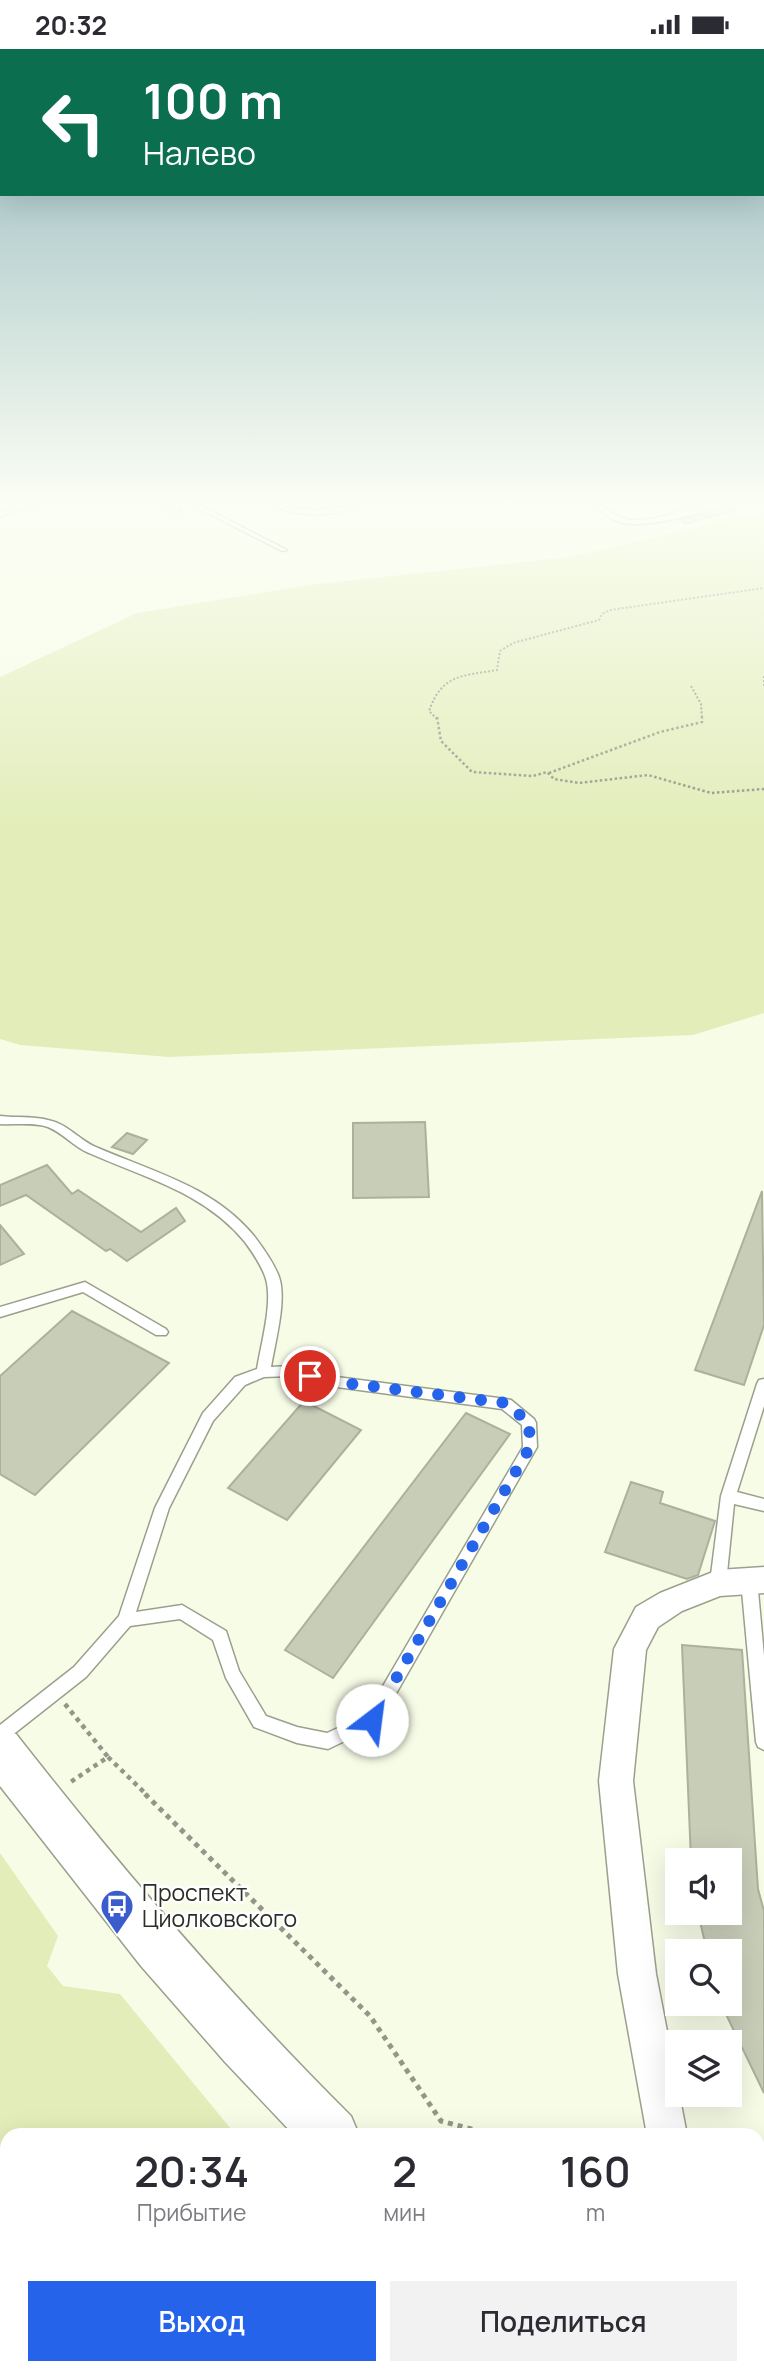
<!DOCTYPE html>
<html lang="ru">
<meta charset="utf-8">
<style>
body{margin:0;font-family:Manrope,sans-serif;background:#f2f2f3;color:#2b2b33;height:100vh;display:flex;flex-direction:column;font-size:26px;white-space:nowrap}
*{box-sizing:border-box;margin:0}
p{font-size:23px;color:#7c7c81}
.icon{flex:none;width:38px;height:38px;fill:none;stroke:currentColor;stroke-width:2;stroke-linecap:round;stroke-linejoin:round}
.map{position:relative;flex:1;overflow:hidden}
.drawer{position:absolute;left:0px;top:2079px;width:765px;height:247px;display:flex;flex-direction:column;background:#fff;border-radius:21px 21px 0 0;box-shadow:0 7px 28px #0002}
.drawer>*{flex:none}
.guide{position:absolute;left:0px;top:0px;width:765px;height:147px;box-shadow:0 7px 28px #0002;background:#0b6e4f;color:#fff;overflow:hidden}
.buttons{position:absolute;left:665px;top:1799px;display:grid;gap:14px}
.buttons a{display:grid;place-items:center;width:77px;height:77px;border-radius:0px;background:#fff;box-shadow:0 7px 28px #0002;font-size:35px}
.pin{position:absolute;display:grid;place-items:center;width:60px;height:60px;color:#fff;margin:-30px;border:4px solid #fff;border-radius:50%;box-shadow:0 2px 7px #0007}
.me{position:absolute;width:77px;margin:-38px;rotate:30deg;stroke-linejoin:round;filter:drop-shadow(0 0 5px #0008)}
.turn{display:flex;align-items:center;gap:24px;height:147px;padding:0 28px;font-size:32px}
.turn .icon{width:91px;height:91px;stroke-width:2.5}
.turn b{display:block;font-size:49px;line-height:60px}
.eta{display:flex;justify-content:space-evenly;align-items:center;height:119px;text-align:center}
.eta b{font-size:42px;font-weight:600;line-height:49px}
.cta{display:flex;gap:14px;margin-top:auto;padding:14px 28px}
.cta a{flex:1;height:80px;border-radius:0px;background:#2563eb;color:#fff;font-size:28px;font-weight:600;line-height:80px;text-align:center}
.cta a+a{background:#f2f2f3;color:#2b2b33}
.status{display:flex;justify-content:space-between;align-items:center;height:49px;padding:0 35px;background:#fff;direction:ltr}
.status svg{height:19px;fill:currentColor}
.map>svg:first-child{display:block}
</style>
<div class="status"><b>20:32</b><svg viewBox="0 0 49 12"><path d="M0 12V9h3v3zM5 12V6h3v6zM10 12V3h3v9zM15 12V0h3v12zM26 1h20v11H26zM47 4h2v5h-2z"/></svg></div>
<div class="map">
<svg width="764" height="2325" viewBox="0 0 764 2325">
<rect width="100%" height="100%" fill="#f7fce7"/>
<g fill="#e2edba">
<polygon points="764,463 764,964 693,986 169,1008 20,996 0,990 0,628 137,564 309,536 569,508"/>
<polygon points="0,1804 58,1887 47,1917 63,1937 120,1945 236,2086 7,2086 7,2313 0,2300"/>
<polygon points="10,2319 455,2319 461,2325 14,2325"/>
</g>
<g fill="#c8cdb8" stroke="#acb19d" stroke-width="2">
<polygon points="720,456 734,456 735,461 685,475 680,471 708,463"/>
<polygon points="425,1073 429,1148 353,1149 353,1074"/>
<polygon points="127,1084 147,1091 133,1105 112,1098"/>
<polygon points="47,1116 72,1145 78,1141 141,1183 176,1159 185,1172 127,1212 110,1200 106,1202 26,1146 0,1157 0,1136"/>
<polygon points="762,1142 764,1276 744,1336 695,1321"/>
<polygon points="0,1176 24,1205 0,1216"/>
<polygon points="72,1262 169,1314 35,1446 0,1425 0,1327"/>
<polygon points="304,1352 361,1381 287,1471 228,1439"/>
<polygon points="466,1364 510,1385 333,1629 285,1601"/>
<polygon points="631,1433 663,1443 660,1454 715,1472 698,1526 687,1530 605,1503"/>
<polygon points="682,1596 742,1601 758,1840 764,1862 764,2044 721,1955 730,1955 730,1902 707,1902 698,1864 730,1864 730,1811 691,1811"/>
</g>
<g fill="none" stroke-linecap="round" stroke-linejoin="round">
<defs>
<g id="lane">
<polygon points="28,456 37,456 0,467 0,463"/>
<polygon points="161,456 168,456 180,462 175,463"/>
<polygon points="192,456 199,456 287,501 282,502"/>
<path d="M272,456L315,461L358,456C334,468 296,469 272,456Z"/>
<path d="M597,456H603C635,491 680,454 717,456C695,467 643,480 619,473C609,469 603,464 597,456Z"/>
<path d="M0,1067C16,1069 32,1067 48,1071C68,1075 80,1092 98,1099C154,1123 214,1138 254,1187C263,1199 274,1214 279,1228C287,1251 275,1293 271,1318L290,1317L329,1327L506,1350L511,1351L534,1370L536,1374L537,1398L378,1676L328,1700L297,1694L254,1678L226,1629L213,1591L180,1570L130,1577L86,1628L6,1691L0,1694V1676L74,1618L119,1567L155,1459L203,1364L235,1328L257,1320C261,1295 273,1254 266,1230C262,1217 253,1204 245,1193C204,1143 145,1129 89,1104C74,1098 63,1084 48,1078C33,1073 15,1076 0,1075ZM290,1327L329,1337L502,1360L522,1376L523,1398L366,1666L327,1684L297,1678L266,1667L239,1622L226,1582L182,1556L136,1563L169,1459L213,1372L245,1336L264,1328Z"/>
<polygon points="85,1233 166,1280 168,1283 166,1286 156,1286 83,1243 0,1268 0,1258"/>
<polygon points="764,1330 764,1357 737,1443 764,1450 764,1462 734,1455 726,1534 723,1539 718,1541 713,1539 710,1534 721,1447 757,1335 759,1331"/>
<polygon points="749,1524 754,1526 757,1531 764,1607 764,1701 758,1698 756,1693 741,1531 744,1526"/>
</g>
<g id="street">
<polygon points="764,1518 764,1544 720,1547 682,1562 658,1578 646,1601 633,1732 656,1925 687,2086 647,2086 618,1925 599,1732 614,1600 636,1558 660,1544 718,1521"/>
<polygon points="657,2319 701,2319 700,2325 656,2325"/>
</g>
<g id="secondary">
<path d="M0,1679L16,1685C121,1819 230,1947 351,2067L359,2086H294L225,2013L141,1917L0,1737Z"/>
<polygon points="557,2319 622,2319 625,2325 560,2325"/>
</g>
</defs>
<use href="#lane" stroke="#9ba08d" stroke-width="3"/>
<use href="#street" stroke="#9ba08d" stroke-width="3"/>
<use href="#secondary" stroke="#9ba08d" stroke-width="3"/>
<g stroke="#939688" stroke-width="2" stroke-dasharray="2 2" stroke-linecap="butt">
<polyline points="764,627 764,639"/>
<polyline points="691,637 701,655 702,670"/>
<path d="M437,670L429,662C442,625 462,627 497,621L500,602L513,594L599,571L602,565L610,561L764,539"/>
</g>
<g stroke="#939688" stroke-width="2.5" stroke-dasharray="2.5 2.5" stroke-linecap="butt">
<polyline points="437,668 441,692 472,723 533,727 547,723 554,730 579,734 648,726 711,744 764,740"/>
<polyline points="549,724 660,683 702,673 702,668"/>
</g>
<g stroke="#939688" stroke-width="4.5" stroke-dasharray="4.5 4.5" stroke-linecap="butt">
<polyline points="65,1655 108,1708 69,1734"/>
<polyline points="108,1708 147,1746"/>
</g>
<polyline stroke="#939688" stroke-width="5" stroke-dasharray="5 5" stroke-linecap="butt" points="145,1745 370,1967 441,2072 494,2086"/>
<use href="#lane" fill="#fff" fill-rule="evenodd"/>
<use href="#street" fill="#fff" fill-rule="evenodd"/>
<use href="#secondary" fill="#fff" fill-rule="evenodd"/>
</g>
<linearGradient id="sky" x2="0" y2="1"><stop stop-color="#91b7bb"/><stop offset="0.58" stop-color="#fbfef4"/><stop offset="1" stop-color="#fbfef4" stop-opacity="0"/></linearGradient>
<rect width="764" height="781" fill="url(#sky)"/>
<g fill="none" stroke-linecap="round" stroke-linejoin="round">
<polyline stroke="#2563eb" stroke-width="12" stroke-dasharray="0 21.6" points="310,1327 329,1332 506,1354 529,1374 530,1398 372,1671"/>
</g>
<defs>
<symbol id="bus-pin" viewBox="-11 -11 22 30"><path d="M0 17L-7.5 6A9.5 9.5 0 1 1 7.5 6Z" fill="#3b5ccd" stroke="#fff"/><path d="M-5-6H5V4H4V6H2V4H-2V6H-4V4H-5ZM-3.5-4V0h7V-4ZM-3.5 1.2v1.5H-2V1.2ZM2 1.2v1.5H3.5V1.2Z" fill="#fff"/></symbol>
</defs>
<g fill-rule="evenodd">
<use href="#bus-pin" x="98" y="1838" width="38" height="52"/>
</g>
<g text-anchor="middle" stroke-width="5" stroke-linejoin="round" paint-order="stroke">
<g font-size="23" fill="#2d2e27" stroke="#fff" text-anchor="start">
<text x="142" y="1852">Проспект<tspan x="142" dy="26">Циолковского</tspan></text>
</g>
</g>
</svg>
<div class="buttons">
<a><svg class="icon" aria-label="sound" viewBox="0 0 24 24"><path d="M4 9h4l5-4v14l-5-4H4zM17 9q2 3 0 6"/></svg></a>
<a><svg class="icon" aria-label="search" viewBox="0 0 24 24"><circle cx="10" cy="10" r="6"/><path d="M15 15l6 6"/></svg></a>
<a><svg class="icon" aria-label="layers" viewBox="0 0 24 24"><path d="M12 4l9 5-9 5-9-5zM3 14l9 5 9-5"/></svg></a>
</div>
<div class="pin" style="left:310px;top:1327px;background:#d93025"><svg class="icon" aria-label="arrive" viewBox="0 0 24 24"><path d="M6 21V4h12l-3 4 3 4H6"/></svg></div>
<svg class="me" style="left:372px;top:1671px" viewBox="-20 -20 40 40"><circle r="19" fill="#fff"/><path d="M0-13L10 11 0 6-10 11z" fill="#2563eb"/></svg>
<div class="guide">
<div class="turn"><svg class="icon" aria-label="left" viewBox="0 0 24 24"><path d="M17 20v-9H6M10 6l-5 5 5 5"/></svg><div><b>100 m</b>Налево</div></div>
</div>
<section class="drawer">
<div class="eta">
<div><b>20:34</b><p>Прибытие</p></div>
<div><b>2</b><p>мин</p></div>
<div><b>160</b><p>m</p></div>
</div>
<div class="cta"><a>Выход</a><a>Поделиться</a></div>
</section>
</div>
